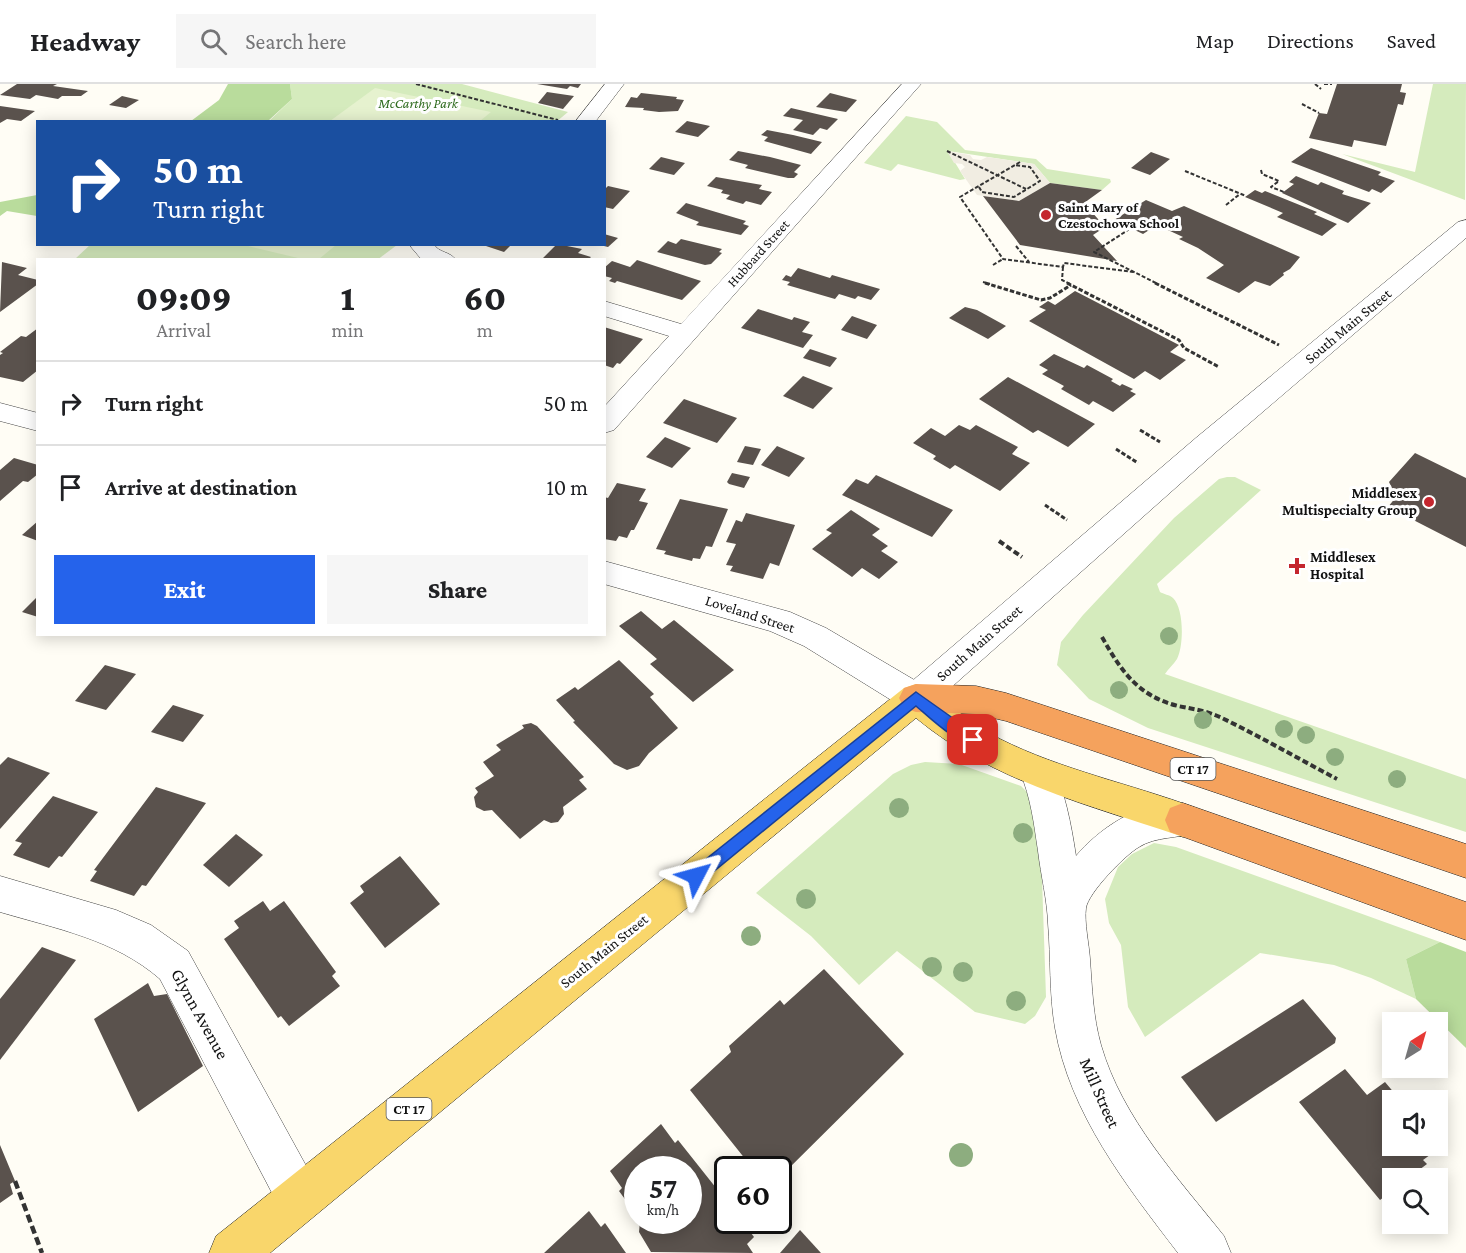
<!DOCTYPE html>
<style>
body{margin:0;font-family:"Crimson Pro",serif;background:#f6f6f6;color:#202124;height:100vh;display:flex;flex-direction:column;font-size:22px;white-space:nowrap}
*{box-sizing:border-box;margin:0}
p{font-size:20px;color:#757577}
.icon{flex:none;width:33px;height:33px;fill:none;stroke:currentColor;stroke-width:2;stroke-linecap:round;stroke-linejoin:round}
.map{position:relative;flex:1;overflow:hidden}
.drawer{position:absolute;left:36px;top:174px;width:570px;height:378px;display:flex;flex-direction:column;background:#fff;border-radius:0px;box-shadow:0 3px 15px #0003}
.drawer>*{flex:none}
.guide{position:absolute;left:36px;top:36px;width:570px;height:126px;border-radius:0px;box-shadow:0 3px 15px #0003;background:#1a4fa0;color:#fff;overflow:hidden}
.needle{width:39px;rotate:37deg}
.buttons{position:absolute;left:1382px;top:928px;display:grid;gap:12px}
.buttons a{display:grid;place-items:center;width:66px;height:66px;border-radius:0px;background:#fff;box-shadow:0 3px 15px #0003;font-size:30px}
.speed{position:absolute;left:624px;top:1072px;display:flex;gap:12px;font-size:30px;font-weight:700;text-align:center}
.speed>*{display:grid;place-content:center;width:78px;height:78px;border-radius:50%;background:#fff;box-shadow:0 3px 15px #0003;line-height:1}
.speed small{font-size:15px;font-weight:400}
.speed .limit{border:3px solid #111;border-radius:9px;background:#fff;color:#111}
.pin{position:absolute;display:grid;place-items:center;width:51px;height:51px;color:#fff;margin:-26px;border-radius:12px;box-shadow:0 3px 9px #0006}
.me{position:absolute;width:66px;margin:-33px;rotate:51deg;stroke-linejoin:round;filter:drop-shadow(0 0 4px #0008)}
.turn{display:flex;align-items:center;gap:21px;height:126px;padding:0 18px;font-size:27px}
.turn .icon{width:78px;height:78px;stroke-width:2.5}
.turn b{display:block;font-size:42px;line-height:51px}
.eta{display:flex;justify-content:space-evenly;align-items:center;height:102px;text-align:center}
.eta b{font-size:36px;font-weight:800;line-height:42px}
.button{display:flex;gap:12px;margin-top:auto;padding:12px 18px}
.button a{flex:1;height:69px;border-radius:0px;background:#2563eb;color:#fff;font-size:24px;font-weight:800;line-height:69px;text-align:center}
.button a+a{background:#f6f6f6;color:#202124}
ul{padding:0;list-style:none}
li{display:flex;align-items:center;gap:18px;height:84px;padding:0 18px;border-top:2px solid #e0e0e0}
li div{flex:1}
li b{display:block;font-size:22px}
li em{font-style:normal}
header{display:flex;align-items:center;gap:36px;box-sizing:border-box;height:84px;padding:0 30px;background:#fff;border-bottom:2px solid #e0e0e0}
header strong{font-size:28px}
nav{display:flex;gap:33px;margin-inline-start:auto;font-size:21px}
.search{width:420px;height:54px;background:#f6f6f6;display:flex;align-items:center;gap:15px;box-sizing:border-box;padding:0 21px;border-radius:0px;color:#757577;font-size:22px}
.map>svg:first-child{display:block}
</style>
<header>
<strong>Headway</strong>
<div class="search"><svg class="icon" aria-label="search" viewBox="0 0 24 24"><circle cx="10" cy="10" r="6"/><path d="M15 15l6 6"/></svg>Search here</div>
<nav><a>Map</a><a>Directions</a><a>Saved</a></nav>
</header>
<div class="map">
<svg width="1466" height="1169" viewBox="0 0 1466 1169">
<rect width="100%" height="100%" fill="#fffdf5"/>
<g fill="#d5ebbd">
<polygon points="290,0 462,0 568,28 556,38 268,38 292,15"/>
<polygon points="1433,0 1466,0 1465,116 1342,70 1415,88"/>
<polygon points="906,32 937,38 965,66 1036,75 1047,85 1110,95 1111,98 1102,106 1050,99 1034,80 948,67 965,95 960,96 898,80 891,87 864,79"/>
<polygon points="91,160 397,161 377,176 75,175"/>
<path d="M1227,393H1235L1261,406L1157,500L1160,508C1163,510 1170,511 1173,514C1184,524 1184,562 1177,575C1174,580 1168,585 1165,590L1466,695V748L1148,644L1089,615L1057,581L1061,558L1083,531L1174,434L1219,395Z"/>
<polygon points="925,678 959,680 1021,702 1028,709 1040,736 1046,913 1035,932 1025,940 975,928 897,867 859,901 811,852 756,809 893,690 911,681"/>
<polygon points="1154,759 1176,763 1440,858 1406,875 1416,915 1371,894 1334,881 1260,869 1145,953 1128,923 1121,861 1109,839 1105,815 1118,783 1132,770"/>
</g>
<g fill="#b9dc9c">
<polygon points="228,0 290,0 292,15 268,37 191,37 219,16"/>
<polygon points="37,111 37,132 7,127 0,132 0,118"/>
<polygon points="1440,858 1466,868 1466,964 1416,915 1406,875"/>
</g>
<g fill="#e6f2cf">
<polygon points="375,4 491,28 480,37 330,37"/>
<polygon points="244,161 336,160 336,161 319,175 302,175"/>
</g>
<polygon fill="#f1ede2" points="947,67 970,71 973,75 981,76 987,73 1034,80 1050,99 1019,117 977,111 960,87 965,83 962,80 954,79"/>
<g fill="#5a524d">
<polygon points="17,0 57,0 53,2 88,7 81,12 62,12 58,15 36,11 30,15 0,11"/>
<polygon points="537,0 581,0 578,4 570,2 567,5"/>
<polygon points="1337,0 1402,0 1400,8 1406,9 1403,21 1398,20 1386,62 1354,56 1352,63 1309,54 1319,29 1327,30"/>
<polygon points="547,8 574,12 563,25 538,19"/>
<polygon points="641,9 677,13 676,15 684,16 678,27 659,28 643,26 644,24 625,23 631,13 637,14"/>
<polygon points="830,9 857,16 846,28 816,23"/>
<polygon points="122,12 139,16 126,24 109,21"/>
<polygon points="0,22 35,27 21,37 7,35 0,39"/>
<polygon points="791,24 838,35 827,46 820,44 813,51 793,46 803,36 783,32"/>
<polygon points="687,37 710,42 698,53 675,48"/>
<polygon points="767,46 793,51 822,58 811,70 764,57 768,53 761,51"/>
<polygon points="1311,64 1381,88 1378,91 1395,97 1381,109 1372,105 1369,108 1291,78"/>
<polygon points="738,67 770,73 801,81 794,88 798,90 794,94 788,94 745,84 748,81 729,76"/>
<polygon points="1151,68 1170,75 1150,91 1131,84"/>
<polygon points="661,73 685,79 674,91 649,85"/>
<polygon points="1296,92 1318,101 1321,98 1344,107 1342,110 1371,119 1348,139 1282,109 1294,100 1289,98"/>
<polygon points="716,93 762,101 759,105 772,108 761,121 746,117 743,120 726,115 730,111 721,109 723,106 707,102"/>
<polygon points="1050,99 1102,106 1084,119 1105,143 1093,151 1117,177 1020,161 983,112 1019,117"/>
<polygon points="608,102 630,107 613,125 604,123 604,106"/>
<polygon points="1255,106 1262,109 1265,107 1317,128 1314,130 1337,140 1322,152 1277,133 1283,129 1245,113"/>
<polygon points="1146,116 1172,127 1184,122 1300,173 1290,185 1283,189 1284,191 1270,202 1255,197 1239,209 1206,194 1224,181 1198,164 1179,155 1183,153 1157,141 1143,150 1114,136"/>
<polygon points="686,119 746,137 743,140 749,142 741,151 696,141 699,138 676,129"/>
<polygon points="604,150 618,154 608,163 604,162"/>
<polygon points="681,155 722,165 719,168 722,169 711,180 705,181 657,168 668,157 676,160"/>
<polygon points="480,160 512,160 504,168"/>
<polygon points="557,160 582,165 578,169 591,173 588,176 541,176"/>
<polygon points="637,176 701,197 682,216 617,197 615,199 609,197 612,194 604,192 604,184 612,177 630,183"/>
<polygon points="2,178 27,184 18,191 38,196 38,200 0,228"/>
<polygon points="798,184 830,194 832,191 880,205 871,216 858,212 855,215 839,210 835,215 787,201 790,198 782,196 786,191 791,193"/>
<polygon points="1075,207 1179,261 1170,268 1186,276 1160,296 1145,287 1134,295 1029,237 1046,226 1039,223 1048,217 1055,221"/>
<polygon points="965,223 977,226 1006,242 988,255 949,234"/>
<polygon points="758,225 792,236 794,233 810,238 802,248 813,251 803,264 741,244"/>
<polygon points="852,232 877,241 867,255 841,246"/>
<polygon points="604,243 643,255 620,280 617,279 613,284 604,281"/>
<polygon points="38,244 38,286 23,298 0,293 0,271 3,269 0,268 21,252 26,253"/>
<polygon points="810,265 837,274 830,283 803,274"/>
<polygon points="1054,270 1084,284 1087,281 1113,295 1111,297 1120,302 1122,300 1133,305 1130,307 1136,310 1113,328 1093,317 1089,321 1061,305 1064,302 1042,290 1048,286 1039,281"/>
<polygon points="803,292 833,304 813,325 783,312"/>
<polygon points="1008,293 1095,340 1068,363 1038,346 1033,349 979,315"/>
<polygon points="684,315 737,334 717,359 663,339"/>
<polygon points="959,341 970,346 976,341 1018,363 1012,370 1030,379 1000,407 955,381 950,385 933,375 936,372 913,359 931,344 945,352"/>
<polygon points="665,353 691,364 672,384 646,373"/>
<polygon points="745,362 761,365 753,381 737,378"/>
<polygon points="777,362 805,374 789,393 761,381"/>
<polygon points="1415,369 1466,394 1466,463 1388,423 1396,413 1389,398"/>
<polygon points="14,374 38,381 38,390 28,398 23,397 0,417 0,386"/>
<polygon points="732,389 750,393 744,404 729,400 727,398"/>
<polygon points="876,391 953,426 932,453 842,411 856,395 868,400"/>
<polygon points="617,399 646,405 639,417 648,419 634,446 631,446 627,454 619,452 616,457 604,455 604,413 608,414"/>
<polygon points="680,415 728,425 712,463 706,462 700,475 693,474 692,477 664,470 666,467 656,465"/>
<polygon points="851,426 880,445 872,451 888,462 881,467 898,478 879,495 862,484 852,493 812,465 832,449 826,446"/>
<polygon points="746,429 795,441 779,482 770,479 763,495 730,487 733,482 726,481 736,460 726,458 736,436 742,438"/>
<polygon points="38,437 38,457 22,451"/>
<polygon points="38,512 38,533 22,528"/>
<polygon points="641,527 662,545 674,536 734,586 693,618 650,580 657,575 619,542"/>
<polygon points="619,576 654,610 650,613 678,644 649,669 639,682 627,686 614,680 573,638 575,637 556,616 575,603 578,606"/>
<polygon points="105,581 136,590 106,626 75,617"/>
<polygon points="173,621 204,631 183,658 151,648"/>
<polygon points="531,639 537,642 584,693 579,696 587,705 563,723 564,730 558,738 551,739 544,736 520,755 492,726 484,727 476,723 474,713 478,708 475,704 494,692 483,678 501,666 496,661 524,644 522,641"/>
<polygon points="8,673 50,689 0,745 0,681"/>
<polygon points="156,703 206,719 146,802 142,801 134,812 90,797 97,787 94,786"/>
<polygon points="53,712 98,728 62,773 59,772 49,784 13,771 22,759 15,757"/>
<polygon points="236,750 263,771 229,803 203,781"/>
<polygon points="400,772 440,820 385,864 350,819 364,808 360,802"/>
<polygon points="263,817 270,827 284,817 336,888 332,892 340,902 289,942 281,932 278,934 224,855 239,844 234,837"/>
<polygon points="42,863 76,876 0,976 0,915"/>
<polygon points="824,885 904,970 778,1095 778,1086 754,1086 690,1006 731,968 729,962 780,916 784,921"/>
<polygon points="148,899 154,912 167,910 203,982 138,1028 94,935"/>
<polygon points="1303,915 1336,954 1335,959 1216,1038 1181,993"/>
<polygon points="1345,985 1367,1011 1385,998 1401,1017 1392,1017 1392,1062 1437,1062 1437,1058 1441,1063 1423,1076 1427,1080 1407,1095 1392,1095 1392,1107 1380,1116 1299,1018"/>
<polygon points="661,1040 675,1059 678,1056 728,1119 728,1137 742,1137 754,1153 747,1160 753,1169 651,1168 639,1148 640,1137 688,1137 688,1086 638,1086 638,1133 619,1107 622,1104 610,1087"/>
<polygon points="0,1061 15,1097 10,1100 13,1110 0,1119"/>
<polygon points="589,1127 601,1143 605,1139 626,1169 544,1169"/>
<polygon points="800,1146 821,1169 780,1169"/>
</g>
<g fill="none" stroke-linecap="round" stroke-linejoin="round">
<defs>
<g id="minor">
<polygon points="605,0 624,0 595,38 575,38"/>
<polygon points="902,0 921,0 614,346 604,349 604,323 669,252 604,232 604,217 681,240"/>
<path d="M412,160H434C438,169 450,167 456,176H422L411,163Z"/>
<polygon points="0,319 38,329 38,347 0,337"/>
<polygon points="604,477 790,528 826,544 928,604 933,614 928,624 916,628 904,624 804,562 770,547 604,500"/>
<path d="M1038,673L1051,677C1065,708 1071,739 1076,772C1103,740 1153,708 1196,724L1201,736L1196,748C1178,755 1156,752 1139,763C1125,771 1088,809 1086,824C1084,838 1089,860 1090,875C1092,903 1093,933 1101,961C1122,1034 1178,1094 1224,1152L1231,1169H1178C1126,1101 1070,1030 1055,944C1049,909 1051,874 1048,839C1047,815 1041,792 1038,767C1034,740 1031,714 1020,688L1025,677Z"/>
<path d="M0,792L116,826L151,841L188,867L315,1098L322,1114L315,1130L299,1137L283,1130L160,895C114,855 57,845 0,828Z"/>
</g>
<polygon id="tertiary" points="1466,136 1466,154 1217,367 928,624 916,628 904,624 899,614 904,604 1197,353 1458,138"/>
<path id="primary" d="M916,600L928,604C951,622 974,641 1000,655C1062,686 1131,700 1196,724L1201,736L1196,748L1183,753C1090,721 993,698 916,634L270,1169H209L216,1152L904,604Z"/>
<g id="motorway">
<polygon points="916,600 976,602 1006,609 1466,760 1466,794 1006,637 976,630 916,628 904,624 899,614 904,604"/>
<polygon points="1183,719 1466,818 1466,856 1170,748 1165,736 1170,724"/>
</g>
</defs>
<use href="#minor" stroke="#444" stroke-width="1"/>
<use href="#tertiary" stroke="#444" stroke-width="1"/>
<use href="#primary" stroke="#222" stroke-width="1"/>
<use href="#motorway" stroke="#222" stroke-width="1"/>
<g stroke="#333" stroke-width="2" stroke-dasharray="4 2" stroke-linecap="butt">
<polyline points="416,0 558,36"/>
<polyline points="1315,0 1321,5"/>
<polyline points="1324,0 1332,0"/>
<polyline points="1302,20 1319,29"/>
<polyline points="947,67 1026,105"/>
<polyline points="1020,78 960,113 1003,175 1063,183 1064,179 1133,188"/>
<polyline points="1261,86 1262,90 1279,97 1271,103 1284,108"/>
<polyline points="1185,87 1246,112"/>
<polyline points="979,103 982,108 1014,113 1040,97 1030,83 1015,81"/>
<polyline points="1226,121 1240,110"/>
<polyline points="1110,137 1128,146 1094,168 1158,200"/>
<polyline points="1016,162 1029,178"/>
<polyline points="993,181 1003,175"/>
<polyline points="1063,183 1062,196 1070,200"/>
<polyline points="983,198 990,200"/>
</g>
<g stroke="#333" stroke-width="3" stroke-dasharray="4.5 2" stroke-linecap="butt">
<polyline points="985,199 1041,216 1050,214 1071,201"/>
<polyline points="1067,199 1179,256 1184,264 1219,283"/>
<polyline points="1155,199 1279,261"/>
<polyline points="1140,346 1160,358"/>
<polyline points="1116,365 1138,379"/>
<polyline points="1045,421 1067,436"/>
</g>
<g stroke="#333" stroke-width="4" stroke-dasharray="6 3" stroke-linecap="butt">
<polyline points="999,457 1022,473"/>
<path d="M1102,553C1121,587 1138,612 1178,622C1193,625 1208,627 1222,634C1261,653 1299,675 1337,695"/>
</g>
<polyline stroke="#333" stroke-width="4.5" stroke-dasharray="8 4" stroke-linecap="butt" points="15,1097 42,1169"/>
<use href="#minor" fill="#fff" fill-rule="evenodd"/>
<use href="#tertiary" fill="#fff" fill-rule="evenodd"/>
<use href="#primary" fill="#f9d66b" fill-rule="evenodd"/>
<use href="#motorway" fill="#f5a25d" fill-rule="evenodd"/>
</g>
<g fill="#8dad7f">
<circle cx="1169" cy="552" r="9"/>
<circle cx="1119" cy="606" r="9"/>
<circle cx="1203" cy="636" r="9"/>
<circle cx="1284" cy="645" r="9"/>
<circle cx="1306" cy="651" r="9"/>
<circle cx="1335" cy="673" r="9"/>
<circle cx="1397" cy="695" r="9"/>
<circle cx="899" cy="724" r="10"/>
<circle cx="1023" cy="749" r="10"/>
<circle cx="806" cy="815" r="10"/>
<circle cx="751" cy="852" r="10"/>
<circle cx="932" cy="883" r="10"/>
<circle cx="963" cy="888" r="10"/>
<circle cx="1016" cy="917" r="10"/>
<circle cx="961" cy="1071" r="12"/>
</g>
<path fill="#2563eb" stroke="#184099" stroke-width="1.5" d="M916,608L978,652L980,656L978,660C963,666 928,632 916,622L702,797L696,799L691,797L688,792L691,787Z"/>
<g fill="#c4262e" stroke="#fff" stroke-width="2">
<circle cx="1046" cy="131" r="6"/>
<circle cx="1429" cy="418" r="6"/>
<path d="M1294 473h6v6h6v6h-6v6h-6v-6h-6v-6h6z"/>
</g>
<g text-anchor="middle" stroke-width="6" stroke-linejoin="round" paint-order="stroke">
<g font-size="14" font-style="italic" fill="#2f6b1f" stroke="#fff">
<text x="418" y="24">McCarthy Park</text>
</g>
<g font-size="14" font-weight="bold" fill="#111" stroke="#fff" text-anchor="start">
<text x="1058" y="128">Saint Mary of<tspan x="1058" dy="16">Czestochowa School</tspan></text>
</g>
<g font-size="14" fill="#111" stroke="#fff">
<text transform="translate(758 169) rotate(-48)" y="5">Hubbard Street</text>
</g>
<g fill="#fff" stroke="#585858" stroke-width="1.5">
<rect x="1170.5" y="674" width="45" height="22" rx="4.5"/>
<rect x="386.5" y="1014" width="45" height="22" rx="4.5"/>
</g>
<g font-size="14" font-weight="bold" fill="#111">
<text x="1193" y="690">CT 17</text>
<text x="409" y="1030">CT 17</text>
</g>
<g font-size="15" fill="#111" stroke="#fff">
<text transform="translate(1348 242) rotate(-40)" y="5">South Main Street</text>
<text transform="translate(750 530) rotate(18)" y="5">Loveland Street</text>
<text transform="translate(979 559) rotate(-41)" y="5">South Main Street</text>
<text transform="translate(604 867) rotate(-39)" y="5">South Main Street</text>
</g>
<g font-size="15" font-weight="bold" fill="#111" stroke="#fff" text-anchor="end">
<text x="1417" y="414">Middlesex<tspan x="1417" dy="17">Multispecialty Group</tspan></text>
<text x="1310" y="478" text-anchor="start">Middlesex<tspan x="1310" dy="17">Hospital</tspan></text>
</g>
<g font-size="18" fill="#111" stroke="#fff">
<text transform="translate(200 930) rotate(61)" y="6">Glynn Avenue</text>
<text transform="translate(1100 1009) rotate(66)" y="6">Mill Street</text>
</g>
</g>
</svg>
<div class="buttons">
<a><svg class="needle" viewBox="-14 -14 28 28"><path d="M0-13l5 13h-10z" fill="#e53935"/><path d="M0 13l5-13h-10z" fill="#757577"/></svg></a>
<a><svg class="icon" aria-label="sound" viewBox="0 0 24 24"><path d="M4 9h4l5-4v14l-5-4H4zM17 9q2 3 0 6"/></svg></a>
<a><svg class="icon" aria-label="search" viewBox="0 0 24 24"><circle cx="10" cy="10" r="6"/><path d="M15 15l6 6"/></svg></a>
</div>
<div class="speed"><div>57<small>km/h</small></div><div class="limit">60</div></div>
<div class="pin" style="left:973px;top:656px;background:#d93025"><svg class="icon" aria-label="arrive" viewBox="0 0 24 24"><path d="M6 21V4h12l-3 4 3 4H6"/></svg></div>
<svg class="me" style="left:696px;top:792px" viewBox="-20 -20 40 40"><path d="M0-17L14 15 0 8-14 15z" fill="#2563eb" stroke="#fff" stroke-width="4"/></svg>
<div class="guide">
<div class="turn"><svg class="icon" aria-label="right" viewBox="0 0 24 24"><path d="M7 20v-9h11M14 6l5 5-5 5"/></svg><div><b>50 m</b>Turn right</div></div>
</div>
<section class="drawer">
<div class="eta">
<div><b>09:09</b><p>Arrival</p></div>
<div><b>1</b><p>min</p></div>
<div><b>60</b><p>m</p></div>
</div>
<ul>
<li><svg class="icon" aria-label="right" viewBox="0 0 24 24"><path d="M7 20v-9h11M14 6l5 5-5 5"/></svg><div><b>Turn right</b></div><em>50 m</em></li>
<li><svg class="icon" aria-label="arrive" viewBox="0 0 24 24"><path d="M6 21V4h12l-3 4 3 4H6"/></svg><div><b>Arrive at destination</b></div><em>10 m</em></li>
</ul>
<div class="button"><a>Exit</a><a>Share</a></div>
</section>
</div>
